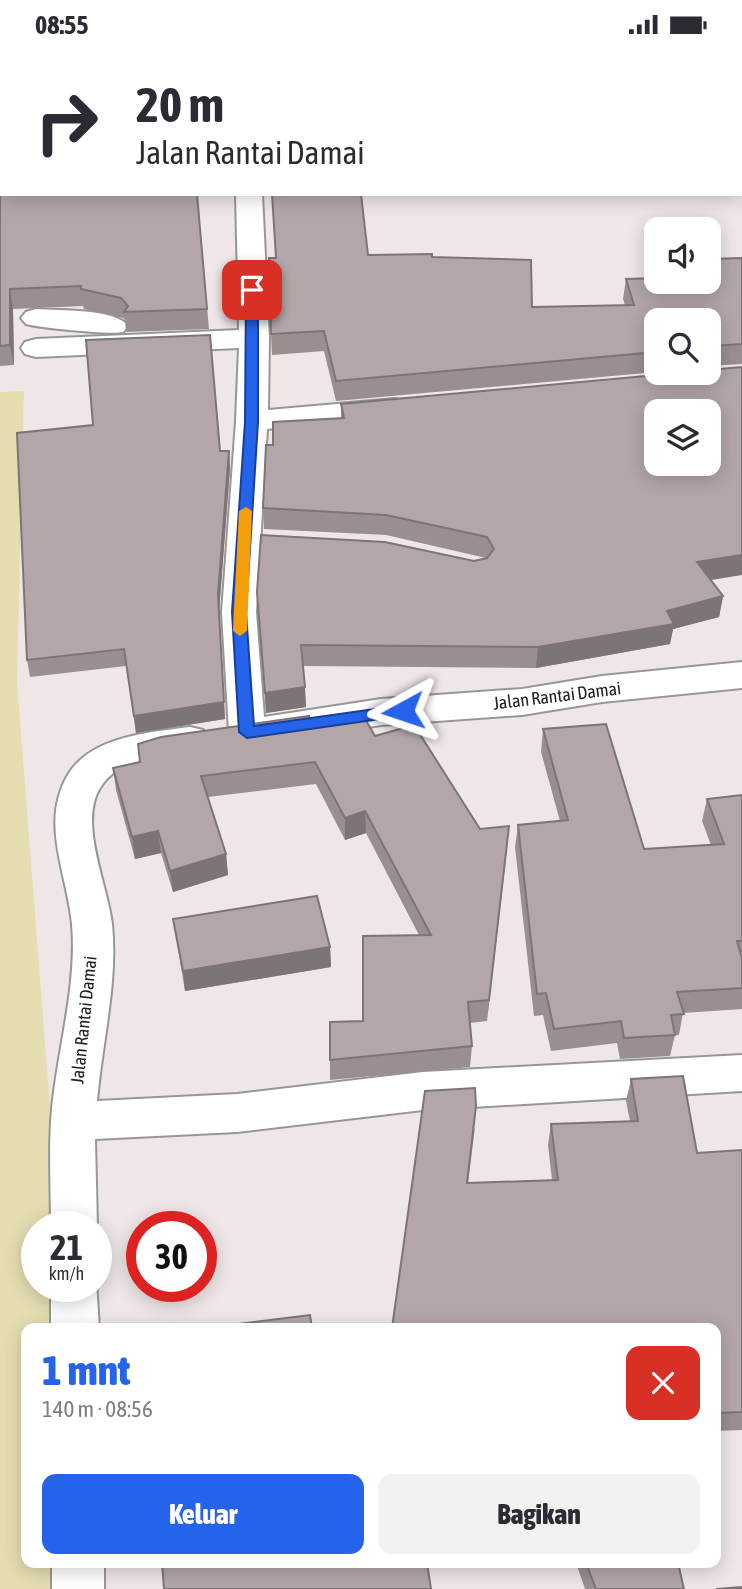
<!DOCTYPE html>
<html lang="id">
<meta charset="utf-8">
<style>
body{margin:0;font-family:"Asap Condensed",sans-serif;background:#f2f2f3;color:#2b2b33;height:100vh;display:flex;flex-direction:column;font-size:26px;white-space:nowrap}
*{box-sizing:border-box;margin:0}
p{font-size:23px;color:#7c7c81}
.icon{flex:none;width:38px;height:38px;fill:none;stroke:currentColor;stroke-width:2;stroke-linecap:round;stroke-linejoin:round}
.map{position:relative;flex:1;overflow:hidden}
.drawer{position:absolute;left:21px;top:1274px;width:700px;height:245px;display:flex;flex-direction:column;background:#fff;border-radius:14px;box-shadow:0 4px 18px #0003}
.drawer>*{flex:none}
.hud{position:absolute;left:0px;top:0px;width:742px;height:147px;box-shadow:0 4px 18px #0003;background:#fff;color:#2b2b33;overflow:hidden}
.fabs{position:absolute;left:644px;top:168px;display:grid;gap:14px}
.fabs a{display:grid;place-items:center;width:77px;height:77px;border-radius:14px;background:#fff;box-shadow:0 4px 18px #0003;font-size:35px}
.speed{position:absolute;left:21px;top:1162px;display:flex;gap:14px;font-size:35px;font-weight:700;text-align:center}
.speed>*{display:grid;place-content:center;width:91px;height:91px;border-radius:50%;background:#fff;box-shadow:0 4px 18px #0003;line-height:1}
.speed small{font-size:18px;font-weight:400}
.speed .limit{border:10px solid #d22;background:#fff;color:#111}
.pin{position:absolute;display:grid;place-items:center;width:60px;height:60px;color:#fff;margin:-30px;border-radius:14px;box-shadow:0 4px 10px #0006}
.me{position:absolute;width:77px;margin:-38px;rotate:265deg;stroke-linejoin:round;filter:drop-shadow(0 0 5px #0008)}
.turn{display:flex;align-items:center;gap:24px;height:147px;padding:0 21px;font-size:32px}
.turn .icon{width:91px;height:91px;stroke-width:2.5}
.turn b{display:block;font-size:49px;line-height:60px}
.round{display:grid;place-items:center;flex:none;width:74px;height:74px;border-radius:14px;background:#f2f2f3}
.head{display:flex;align-items:center;justify-content:space-between;height:119px;padding:0 21px}
h1{font-size:42px;font-weight:800;line-height:52px;color:#2563eb}
.button{display:flex;gap:14px;margin-top:auto;padding:14px 21px}
.button a{flex:1;height:80px;border-radius:14px;background:#2563eb;color:#fff;font-size:28px;font-weight:800;line-height:80px;text-align:center}
.button a+a{background:#f2f2f3;color:#2b2b33}
.status{display:flex;justify-content:space-between;align-items:center;height:49px;padding:0 35px;background:#fff;direction:ltr}
.status svg{height:19px;fill:currentColor}
.map>svg:first-child{display:block}
</style>
<div class="status"><b>08:55</b><svg viewBox="0 0 49 12"><path d="M0 12V9h3v3zM5 12V6h3v6zM10 12V3h3v9zM15 12V0h3v12zM26 1h20v11H26zM47 4h2v5h-2z"/></svg></div>
<div class="map">
<svg width="742" height="1540" viewBox="0 0 742 1540">
<rect width="100%" height="100%" fill="#efe7e7"/>
<polygon fill="#e5ddb1" points="24,342 17,633 51,1071 53,1178 37,1178 37,1237 55,1237 56,1279 26,1279 26,1514 62,1514 62,1540 0,1540 0,343"/>
<g fill="none" stroke-linecap="round" stroke-linejoin="round">
<defs>
<g id="minor">
<rect x="46" y="0" width="24" height="2"/>
<polygon points="236,145 262,145 269,289 268,361 395,350 406,352 410,359 406,366 395,368 267,380 256,563 264,668 381,650 522,640 602,627 742,613 742,639 602,653 522,666 381,676 257,695 247,696 234,692 229,683 222,563 236,372 239,299 36,308 25,305 21,299 25,293 36,290 239,281"/>
<path d="M36,260C58,262 115,259 128,277L123,283C111,286 41,279 26,275L21,269L26,263Z"/>
<path d="M190,678L203,681L209,691L203,701C171,710 120,705 100,739C78,774 108,837 112,875C118,934 102,993 97,1052L237,1045L423,1023L742,1006V1042L423,1061L237,1083L95,1090L97,1178L96,1180L51,1178C51,1135 48,1092 53,1050C60,992 77,933 72,875C67,823 39,773 69,724C93,687 151,683 190,678Z"/>
<polygon points="96,1232 99,1279 51,1279 51,1237 96,1237"/>
<rect x="52" y="1514" width="52" height="26"/>
</g>
<g id="major">
<polygon points="742,1 742,15 740,15 740,2 736,2"/>
<rect x="0" y="17" width="2" height="14"/>
</g>
</defs>
<use href="#minor" stroke="#979797" stroke-width="4"/>
<use href="#major" stroke="#8f0d0c" stroke-width="4"/>
<use href="#minor" fill="#fff" fill-rule="evenodd"/>
<use href="#major" fill="#f5a7ae" fill-rule="evenodd"/>
</g>
<g fill="#998f91">
<polygon points="0,136 197,145 209,280 126,283 125,271 123,269 84,260 83,257 13,260 14,316 0,317"/>
<polygon points="368,206 432,208 532,258 625,256 623,250 626,230 709,233 742,209 742,315 709,317 709,271 656,271 656,323 336,352 324,302 272,306 271,285 276,209"/>
<polygon points="341,355 710,531 723,547 719,568 673,580 670,595 536,619 303,617 306,658 266,664 257,543 474,512 486,509 386,486 264,480 263,459 273,396 341,369"/>
<polygon points="220,402 229,402 230,419 219,563 225,670 136,684 126,617 30,628 27,611"/>
<polygon points="310,678 375,687 480,780 507,799 487,972 470,974 472,997 470,1018 330,1031 330,1011 363,972 419,886 366,784 345,791 316,735 208,748 226,805 228,826 173,843 161,804 135,810 116,741 113,719"/>
<polygon points="543,680 644,800 711,796 702,772 707,750 742,746 742,960 683,964 679,986 675,986 670,1007 620,1010 617,994 551,1002 543,966 534,967 515,798 518,776 560,772 541,703"/>
<polygon points="173,870 330,898 331,918 185,942"/>
<polygon points="631,1030 697,1104 742,1101 742,1383 742,1381 716,1382 716,1279 392,1279 475,1078 468,1134 552,1131 548,1096 551,1075 630,1072 626,1052"/>
<polygon points="576,1514 678,1514 684,1540 585,1540"/>
</g>
<g fill="#7d7476">
<polygon points="10,240 13,260 14,316 10,296"/>
<polygon points="712,297 709,317 710,301"/>
<polygon points="229,402 230,419 219,563 225,670 136,684 134,667 218,546"/>
<polygon points="742,506 742,526 693,534 697,513"/>
<polygon points="723,547 719,568 673,580 670,595 536,619 538,598"/>
<polygon points="305,638 306,658 266,664 265,644"/>
<polygon points="365,762 366,784 345,791 345,769"/>
<polygon points="509,777 507,799 487,972 489,951"/>
<polygon points="158,782 161,804 135,810 132,788"/>
<polygon points="226,805 228,826 173,843 170,822"/>
<polygon points="330,898 331,918 185,942 183,922"/>
</g>
<g fill="#b2a6a9" stroke="#7d7476" stroke-width="2" fill-rule="evenodd">
<polygon points="8,0 57,0 58,2 8,2"/>
<rect x="168" y="0" width="209" height="2"/>
<polygon points="0,136 2,136 2,145 197,145 207,260 124,263 128,257 121,249 81,240 81,237 10,240 10,296 0,297"/>
<polygon points="272,145 361,145 368,206 432,205 432,208 531,211 532,258 634,256 626,230 656,229 656,233 709,233 709,210 742,209 742,295 712,297 709,301 709,271 656,271 656,303 336,332 324,282 271,285 269,209 276,209"/>
<polygon points="210,286 220,402 229,402 218,546 224,653 134,667 124,600 27,611 17,384 93,376 86,291"/>
<path d="M742,318V506L697,513L723,547L667,562L674,575L538,598L301,596L305,638L265,644L257,543L261,486L385,493L474,512L487,509L494,500L487,488L386,466L263,459L266,396H273V373L344,369L341,355L678,324H709V321ZM656,362H709V415H656Z"/>
<polygon points="361,663 375,687 414,676 480,780 509,777 489,951 468,953 472,997 330,1011 330,973 363,972 363,887 431,886 365,762 345,769 315,713 201,727 226,805 170,822 158,782 132,788 113,719 140,713 138,695 161,688 309,667 310,678"/>
<polygon points="606,675 644,800 724,795 707,750 742,746 742,892 737,892 742,909 742,939 677,943 684,965 671,966 675,986 624,989 621,972 554,980 546,944 537,945 518,776 568,771 543,680"/>
<polygon points="317,847 330,898 183,922 173,870"/>
<polygon points="683,1027 697,1104 742,1101 742,1363 716,1364 716,1279 392,1279 425,1042 475,1039 476,1057 467,1134 558,1131 551,1075 638,1072 631,1030"/>
<polygon points="310,1266 312,1279 239,1279 239,1275"/>
<polygon points="162,1514 427,1514 431,1540 164,1540"/>
<polygon points="586,1514 678,1514 684,1540 596,1540"/>
<polygon points="742,1538 742,1540 716,1540"/>
</g>
<polygon fill="#2563eb" stroke="#184099" stroke-width="2" points="252,237 258,241 258,373 246,563 254,677 403,656 410,662 408,666 247,689 239,683 232,563 245,373 246,241"/>
<polygon fill="#f59e0b" points="246,458 252,462 247,582 240,587 233,582 239,462"/>
<g text-anchor="middle" stroke-width="6" stroke-linejoin="round" paint-order="stroke">
<g font-size="18" fill="#202020" stroke="#fff">
<text transform="translate(557 647) rotate(-7)" y="6">Jalan Rantai Damai</text>
<text transform="translate(84 971) rotate(-84)" y="6">Jalan Rantai Damai</text>
</g>
</g>
</svg>
<div class="fabs">
<a><svg class="icon" aria-label="sound" viewBox="0 0 24 24"><path d="M4 9h4l5-4v14l-5-4H4zM17 9q2 3 0 6"/></svg></a>
<a><svg class="icon" aria-label="search" viewBox="0 0 24 24"><circle cx="10" cy="10" r="6"/><path d="M15 15l6 6"/></svg></a>
<a><svg class="icon" aria-label="layers" viewBox="0 0 24 24"><path d="M12 4l9 5-9 5-9-5zM3 14l9 5 9-5"/></svg></a>
</div>
<div class="speed"><div>21<small>km/h</small></div><div class="limit">30</div></div>
<div class="pin" style="left:252px;top:241px;background:#d93025"><svg class="icon" aria-label="arrive" viewBox="0 0 24 24"><path d="M6 21V4h12l-3 4 3 4H6"/></svg></div>
<svg class="me" style="left:403px;top:662px" viewBox="-20 -20 40 40"><path d="M0-17L14 15 0 8-14 15z" fill="#2563eb" stroke="#fff" stroke-width="4"/></svg>
<div class="hud">
<div class="turn"><svg class="icon" aria-label="right" viewBox="0 0 24 24"><path d="M7 20v-9h11M14 6l5 5-5 5"/></svg><div><b>20 m</b>Jalan Rantai Damai</div></div>
</div>
<section class="drawer">
<div class="head"><div><h1>1 mnt</h1><p>140 m · 08:56</p></div><a class="round" style="background:#d93025;color:#fff"><svg class="icon" aria-label="close" viewBox="0 0 24 24"><path d="M6 6l12 12M18 6L6 18"/></svg></a></div>
<div class="button"><a>Keluar</a><a>Bagikan</a></div>
</section>
</div>
